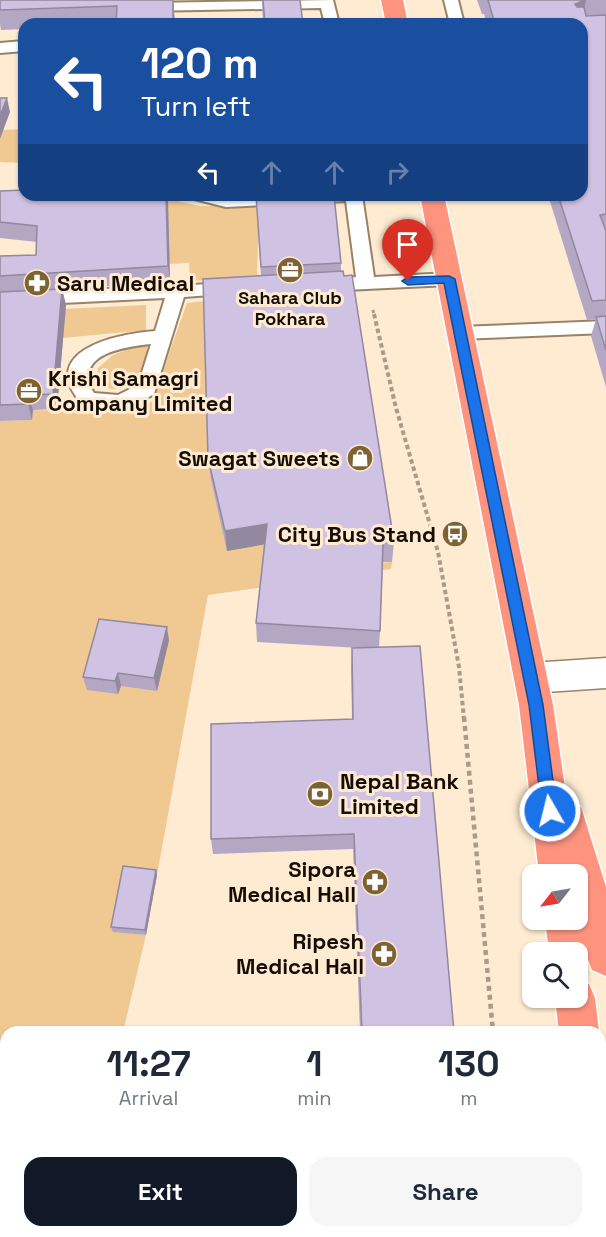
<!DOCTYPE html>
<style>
body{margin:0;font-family:"Space Grotesk",sans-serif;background:#f6f6f7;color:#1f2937;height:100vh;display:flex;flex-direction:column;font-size:22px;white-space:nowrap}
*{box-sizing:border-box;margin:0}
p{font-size:20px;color:#747a83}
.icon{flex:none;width:33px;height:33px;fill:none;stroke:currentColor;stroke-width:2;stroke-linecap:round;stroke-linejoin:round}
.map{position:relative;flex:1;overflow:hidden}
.drawer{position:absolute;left:0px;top:1026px;width:606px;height:212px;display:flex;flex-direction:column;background:#fff;border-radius:18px 18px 0 0;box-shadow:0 2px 4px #0004}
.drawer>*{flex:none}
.guide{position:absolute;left:18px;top:18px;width:570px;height:183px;border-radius:18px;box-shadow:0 2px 4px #0004;background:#1a4fa0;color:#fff;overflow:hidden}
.needle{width:39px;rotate:239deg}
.fabs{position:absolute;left:522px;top:864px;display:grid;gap:12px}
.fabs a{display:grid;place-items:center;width:66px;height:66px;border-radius:12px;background:#fff;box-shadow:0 2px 4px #0004;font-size:30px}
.pin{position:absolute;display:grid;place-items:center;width:51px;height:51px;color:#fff;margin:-62px -26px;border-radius:50% 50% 50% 0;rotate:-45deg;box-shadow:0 0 6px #0007}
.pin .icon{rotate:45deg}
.me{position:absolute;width:66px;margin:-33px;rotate:352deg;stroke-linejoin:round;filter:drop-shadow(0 0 4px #0008)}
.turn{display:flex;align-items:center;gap:21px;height:126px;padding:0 24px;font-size:27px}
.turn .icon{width:78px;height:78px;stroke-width:2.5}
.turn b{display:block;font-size:42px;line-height:51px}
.lanes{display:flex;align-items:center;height:57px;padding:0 24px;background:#0003;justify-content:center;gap:30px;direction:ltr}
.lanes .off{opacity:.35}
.eta{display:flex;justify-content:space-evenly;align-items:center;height:102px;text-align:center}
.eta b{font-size:36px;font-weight:700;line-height:42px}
.action{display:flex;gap:12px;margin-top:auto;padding:12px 24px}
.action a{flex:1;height:69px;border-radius:18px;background:#111827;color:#fff;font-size:24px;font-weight:700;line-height:69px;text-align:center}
.action a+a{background:#f6f6f7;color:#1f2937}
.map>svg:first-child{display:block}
</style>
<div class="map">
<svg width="606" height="1237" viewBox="0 0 606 1237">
<rect width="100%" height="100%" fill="#feebd2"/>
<g fill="#f0c891">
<polygon points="24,129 24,163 0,162 0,130"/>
<polygon points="168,199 199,206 259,206 257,278 190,281 189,263 30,271 31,255 169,247"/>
<polygon points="205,301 325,534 329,565 392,562 391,569 208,595 157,875 125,872 113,931 146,935 123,1032 6,1032 6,1178 0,1177 0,421 32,420 33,410 138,412 152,401 187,303"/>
<polygon points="146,305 146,330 63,338 4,341 0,312"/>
<path d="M140,345L147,347C157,388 94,407 98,368L113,355Z"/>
</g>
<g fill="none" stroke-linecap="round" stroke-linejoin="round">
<defs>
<g id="service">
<polygon points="333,0 339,24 325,24 321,8 145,11 138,7 145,3"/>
<polygon points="444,0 458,0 464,24 450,24"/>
<polygon points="24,41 24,51 0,53 0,43"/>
<polygon points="192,195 362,195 374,277 449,273 455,275 458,279 455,283 449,285 325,291 319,289 316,285 319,281 356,277 346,201 226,207 194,199"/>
<path d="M232,283L238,285L241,289L238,293L184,297L154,394C129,409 108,411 80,403C77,397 70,389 69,383C59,343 130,333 155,331L165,298L0,306V294ZM151,344L138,385L118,395L94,393C72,354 124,347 151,344Z"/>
<polygon points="606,321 606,333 460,339 453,338 451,333 453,328 460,327"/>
</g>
<polygon id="minor" points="606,658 606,688 531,693 519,688 514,678 519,668 531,663"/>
<g id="trunk">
<polygon points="381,0 403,0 408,24 386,24"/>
<polygon points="420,195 444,195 553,705 567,802 581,807 606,887 606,976 592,970 587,957 583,966 578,968 578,952 549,952 545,920 578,920 578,874 539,874 519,705"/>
<polygon points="578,979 589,984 595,998 599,1032 559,1032 555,998 578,998"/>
<polygon points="600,1211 606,1214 606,1237 574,1237 574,1232 600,1232"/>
</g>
</defs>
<use href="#service" stroke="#988366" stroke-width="4"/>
<use href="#minor" stroke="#988366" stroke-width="3"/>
<use href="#trunk" stroke="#fff" stroke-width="3"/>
<polyline stroke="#aa9b88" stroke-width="3" stroke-dasharray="3 2" stroke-linecap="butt" points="373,310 374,315"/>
<polyline stroke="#aa9b88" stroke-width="4" stroke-dasharray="4.5 3" stroke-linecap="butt" points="374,314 396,408 438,552 459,667 464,719"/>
<g stroke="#aa9b88" stroke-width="4.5" stroke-dasharray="5 4" stroke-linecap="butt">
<polyline points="464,717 493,1032"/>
<polyline points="600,1056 606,1056"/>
<polyline points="0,1193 6,1194"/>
</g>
<use href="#service" fill="#fff" fill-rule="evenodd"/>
<use href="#minor" fill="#fff" fill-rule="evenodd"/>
<use href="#trunk" fill="#fe947e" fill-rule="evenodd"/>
</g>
<g fill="#b3a7c3">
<polygon points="0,0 174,0 173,0 175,24 24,24 24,29 1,30 0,24"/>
<polygon points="262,0 300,0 303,24 263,24"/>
<polygon points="477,0 606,0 606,387 591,336 596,319 587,320 548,195 582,195 582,24 487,24 484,14 482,14"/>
<polygon points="0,191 168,199 170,282 47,290 62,289 66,305 57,409 33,410 32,420 0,421 0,256 36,255 37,242 0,238"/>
<polygon points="256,195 341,263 341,271 394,542 392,562 383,562 380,631 379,647 454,1032 360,1032 353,849 213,854 211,839 352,719 351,667 352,648 359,648 257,642 256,623 264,544 227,551 211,479 208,458 261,276"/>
<polygon points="169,640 157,691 121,686 118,694 87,690 83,677"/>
<polygon points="156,870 157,875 146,935 113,932 111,927"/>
</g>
<g fill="#92889f">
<polygon points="173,0 174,13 175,24 173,24"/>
<polygon points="586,0 582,19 575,4"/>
<polygon points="7,98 10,112 0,139 0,116"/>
<polygon points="166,195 167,195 168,199 170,282 168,266"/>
<polygon points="62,289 66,305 57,409 53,394"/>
<polygon points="29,395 33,410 32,420 28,404"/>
<polygon points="267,524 267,544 227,551 225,531"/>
<polygon points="167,627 169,640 157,691 154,678"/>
<polygon points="118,673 121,686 118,694 115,681"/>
<polygon points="156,870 157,875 146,935 145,930"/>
</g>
<g fill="#d0c2e3" stroke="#92889f" stroke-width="1.5">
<polygon points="0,0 173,0 173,24 116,24 117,6 0,10"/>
<polygon points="263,0 300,0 303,24 265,24"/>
<polygon points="488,0 585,0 575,4 577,7 584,7 586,16 606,15 606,214 600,215 606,231 606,300 592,301 558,195 582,195 582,24 495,24"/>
<polygon points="0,98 7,98 0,116"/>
<polygon points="24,190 24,195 166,195 168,266 0,276 0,256 36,255 37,226 0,222 0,191"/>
<polygon points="256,195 334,195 341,263 261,267"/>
<polygon points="343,271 344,276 352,275 394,542 383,543 380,631 256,623 267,524 225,531 208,458 203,279"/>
<polygon points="62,289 53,394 29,395 28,404 0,405 0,292"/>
<polygon points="606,316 606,350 596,317"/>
<polygon points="99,619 167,627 154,678 118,673 115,681 83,677"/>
<polygon points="420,646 454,1032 362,1032 354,834 211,839 211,724 353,719 352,648"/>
<polygon points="123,866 156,870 145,930 111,927"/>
</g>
<polygon fill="#1a73e8" stroke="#114b97" stroke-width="1.5" points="449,276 455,279 543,705 557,811 555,816 550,818 545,816 542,811 529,705 444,283 408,285 402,281 408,277"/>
<defs>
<symbol id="office-disc" viewBox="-11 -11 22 22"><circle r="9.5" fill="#7d6334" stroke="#feebd2"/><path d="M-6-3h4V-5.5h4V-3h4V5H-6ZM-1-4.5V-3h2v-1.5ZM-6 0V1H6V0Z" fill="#fff"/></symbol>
<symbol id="pharmacy-disc" viewBox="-11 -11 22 22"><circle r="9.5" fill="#7d6334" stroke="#feebd2"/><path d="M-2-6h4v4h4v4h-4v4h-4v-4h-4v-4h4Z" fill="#fff"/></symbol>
<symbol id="shop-disc" viewBox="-11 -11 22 22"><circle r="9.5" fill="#7d6334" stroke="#feebd2"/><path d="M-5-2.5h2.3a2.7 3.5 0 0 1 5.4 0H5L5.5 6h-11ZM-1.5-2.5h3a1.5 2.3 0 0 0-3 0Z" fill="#fff"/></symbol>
<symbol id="bus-disc" viewBox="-11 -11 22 22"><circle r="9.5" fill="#7d6334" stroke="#feebd2"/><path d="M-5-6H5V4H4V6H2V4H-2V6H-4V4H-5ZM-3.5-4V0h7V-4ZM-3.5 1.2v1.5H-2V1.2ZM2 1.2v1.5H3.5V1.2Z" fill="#fff"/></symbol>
<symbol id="bank-disc" viewBox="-11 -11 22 22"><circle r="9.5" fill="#7d6334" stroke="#feebd2"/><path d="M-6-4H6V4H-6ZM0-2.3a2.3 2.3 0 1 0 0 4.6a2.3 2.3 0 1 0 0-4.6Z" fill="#fff"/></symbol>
</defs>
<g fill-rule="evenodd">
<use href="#office-disc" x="275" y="255" width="30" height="30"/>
<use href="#pharmacy-disc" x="22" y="268" width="30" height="30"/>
<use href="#office-disc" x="14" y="376" width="30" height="30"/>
<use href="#shop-disc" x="345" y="443" width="30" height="30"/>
<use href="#bus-disc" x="440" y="519" width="30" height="30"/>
<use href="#bank-disc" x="305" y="779" width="30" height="30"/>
<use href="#pharmacy-disc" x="360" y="867" width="30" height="30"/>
<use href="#pharmacy-disc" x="369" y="939" width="30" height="30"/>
</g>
<g text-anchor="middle" stroke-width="6" stroke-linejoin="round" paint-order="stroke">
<g font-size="18" font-weight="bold" fill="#160e05" stroke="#feebd2">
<text x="290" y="304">Sahara Club<tspan x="290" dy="21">Pokhara</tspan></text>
</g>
<g font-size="22" font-weight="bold" fill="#160e05" stroke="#feebd2" text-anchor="end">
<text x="57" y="291" text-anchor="start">Saru Medical</text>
<text x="48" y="386" text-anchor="start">Krishi Samagri<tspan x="48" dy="25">Company Limited</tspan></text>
<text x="340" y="466">Swagat Sweets</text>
<text x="436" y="542">City Bus Stand</text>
<text x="340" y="789" text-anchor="start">Nepal Bank<tspan x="340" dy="25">Limited</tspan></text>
<text x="356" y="877">Sipora<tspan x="356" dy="25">Medical Hall</tspan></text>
<text x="364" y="949">Ripesh<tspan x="364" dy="25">Medical Hall</tspan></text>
</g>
</g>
</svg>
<div class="fabs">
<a><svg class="needle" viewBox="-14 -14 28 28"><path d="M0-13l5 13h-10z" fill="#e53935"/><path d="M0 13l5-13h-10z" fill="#747a83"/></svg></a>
<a><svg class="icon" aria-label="search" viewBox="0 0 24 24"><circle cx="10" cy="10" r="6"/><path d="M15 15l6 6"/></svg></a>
</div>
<div class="pin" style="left:408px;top:281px;background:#d93025"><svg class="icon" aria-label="arrive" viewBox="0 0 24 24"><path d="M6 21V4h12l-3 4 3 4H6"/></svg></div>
<svg class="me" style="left:550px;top:811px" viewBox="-20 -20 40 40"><circle r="17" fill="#1a73e8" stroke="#fff" stroke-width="3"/><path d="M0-11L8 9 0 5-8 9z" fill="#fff"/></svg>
<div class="guide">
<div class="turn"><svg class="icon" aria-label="left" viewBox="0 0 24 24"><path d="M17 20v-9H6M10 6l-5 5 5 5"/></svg><div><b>120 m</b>Turn left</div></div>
<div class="lanes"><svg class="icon" aria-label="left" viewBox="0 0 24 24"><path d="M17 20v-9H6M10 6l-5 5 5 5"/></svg><svg class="icon off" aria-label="ahead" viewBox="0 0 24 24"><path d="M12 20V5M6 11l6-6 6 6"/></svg><svg class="icon off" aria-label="ahead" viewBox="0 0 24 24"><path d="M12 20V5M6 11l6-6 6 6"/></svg><svg class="icon off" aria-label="right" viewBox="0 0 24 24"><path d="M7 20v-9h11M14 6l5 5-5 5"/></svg></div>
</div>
<section class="drawer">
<div class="eta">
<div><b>11:27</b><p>Arrival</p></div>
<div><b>1</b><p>min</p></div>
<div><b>130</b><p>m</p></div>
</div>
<div class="action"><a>Exit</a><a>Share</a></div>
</section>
</div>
